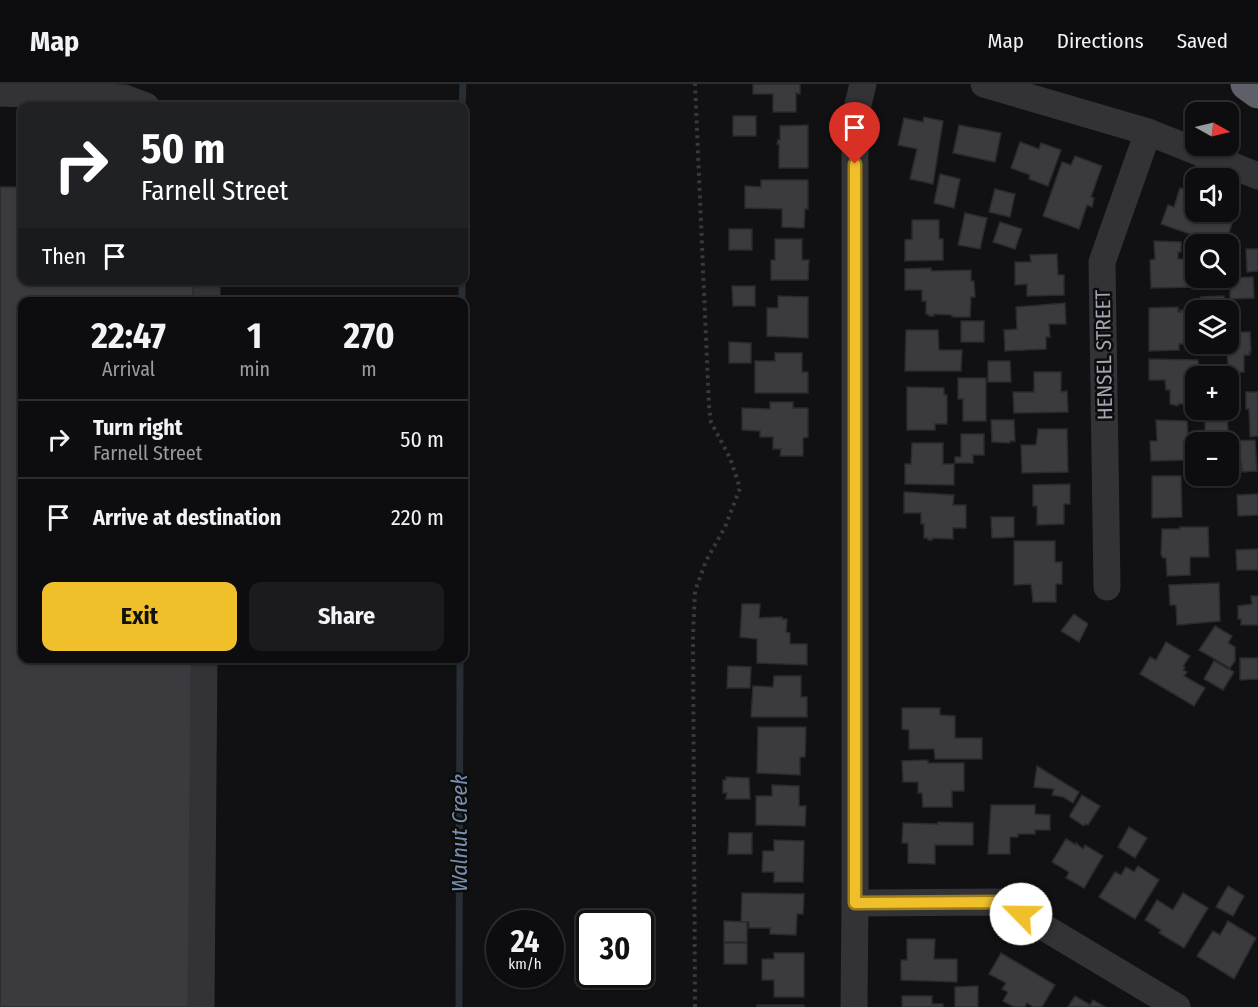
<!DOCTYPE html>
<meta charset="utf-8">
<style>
body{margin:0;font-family:"Fira Sans Condensed",sans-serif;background:#1b1a1c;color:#f1f3f6;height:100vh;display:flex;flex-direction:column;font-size:22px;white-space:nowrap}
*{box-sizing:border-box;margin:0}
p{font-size:20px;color:#9a9b9e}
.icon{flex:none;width:33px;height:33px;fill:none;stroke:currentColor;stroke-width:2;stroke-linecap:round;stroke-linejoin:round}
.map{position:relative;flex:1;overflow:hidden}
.panel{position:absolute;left:18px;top:213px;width:450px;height:366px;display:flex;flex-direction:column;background:#0d0c0e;border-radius:12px;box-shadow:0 2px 4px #0004,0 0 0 2px #2d2c2e}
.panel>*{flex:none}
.top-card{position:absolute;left:18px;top:18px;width:450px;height:183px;border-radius:12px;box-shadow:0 2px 4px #0004,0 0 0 2px #2d2c2e;background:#202124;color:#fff;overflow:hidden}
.needle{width:39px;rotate:98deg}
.controls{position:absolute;left:1185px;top:18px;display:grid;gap:12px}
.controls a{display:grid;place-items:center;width:54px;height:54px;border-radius:12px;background:#0d0c0e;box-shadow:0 2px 4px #0004,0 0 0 2px #2d2c2e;font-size:30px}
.speed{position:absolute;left:486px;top:826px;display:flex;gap:12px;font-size:30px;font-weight:700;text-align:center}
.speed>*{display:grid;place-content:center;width:78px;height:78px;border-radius:50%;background:#0d0c0e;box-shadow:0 2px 4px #0004,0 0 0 2px #2d2c2e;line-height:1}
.speed small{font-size:15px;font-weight:400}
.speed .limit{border:3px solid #111;border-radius:9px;background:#fff;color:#111}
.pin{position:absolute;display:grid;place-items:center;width:51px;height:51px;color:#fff;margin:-62px -26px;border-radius:50% 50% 50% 0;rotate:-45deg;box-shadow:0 0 6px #0007}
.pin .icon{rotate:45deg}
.me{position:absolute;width:66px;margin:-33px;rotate:293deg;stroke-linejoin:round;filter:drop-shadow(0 0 4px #0008)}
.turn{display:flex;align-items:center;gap:21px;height:126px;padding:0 24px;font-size:27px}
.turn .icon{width:78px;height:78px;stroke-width:2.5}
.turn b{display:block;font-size:42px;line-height:51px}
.then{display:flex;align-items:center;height:57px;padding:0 24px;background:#0003;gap:12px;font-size:22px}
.eta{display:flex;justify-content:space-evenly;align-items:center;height:102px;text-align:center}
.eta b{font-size:36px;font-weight:700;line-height:42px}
.cta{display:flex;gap:12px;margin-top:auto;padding:12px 24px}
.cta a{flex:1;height:69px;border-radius:12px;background:#f0c02a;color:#111;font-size:24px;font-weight:700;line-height:69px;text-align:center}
.cta a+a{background:#1b1a1c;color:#f1f3f6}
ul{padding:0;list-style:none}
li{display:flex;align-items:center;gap:18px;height:78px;padding:0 24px;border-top:2px solid #2d2c2e}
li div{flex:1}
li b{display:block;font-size:22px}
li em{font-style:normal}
header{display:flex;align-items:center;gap:36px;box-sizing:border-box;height:84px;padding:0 30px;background:#0d0c0e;border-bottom:2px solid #2d2c2e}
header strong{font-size:28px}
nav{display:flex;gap:33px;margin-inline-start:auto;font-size:21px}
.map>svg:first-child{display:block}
</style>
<header>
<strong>Map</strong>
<nav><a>Map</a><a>Directions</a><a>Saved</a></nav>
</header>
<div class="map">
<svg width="1258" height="923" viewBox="0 0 1258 923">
<rect width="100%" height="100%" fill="#111012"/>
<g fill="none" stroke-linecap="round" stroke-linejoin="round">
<g stroke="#272e35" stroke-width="7">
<polyline points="462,22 463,0"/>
<polyline points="462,218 462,196"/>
<polyline points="459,923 460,574"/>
</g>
</g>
<g fill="#3b3a3f" stroke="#2b2a2e" stroke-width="1.5">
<polygon points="753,0 800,0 800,10 796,9 796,28 773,28 773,10 753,10"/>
<rect x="733" y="32" width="23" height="20"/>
<polygon points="924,33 943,37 933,100 910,95 917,65 898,61 904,34 923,38"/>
<polygon points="808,41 808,84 779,84 779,60 777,60 778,56 780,56 780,42"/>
<polygon points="959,41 1001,49 995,78 953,69"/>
<polygon points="1020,58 1039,65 1041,59 1061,66 1048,102 1029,95 1030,91 1011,84"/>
<polygon points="1075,72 1102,82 1091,113 1094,114 1092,123 1087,121 1079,145 1043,132 1062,78 1071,81"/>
<polygon points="940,90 960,95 954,124 934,119"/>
<polygon points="761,96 808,96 808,125 805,125 804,144 782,143 782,125 745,124 745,102 761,103"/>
<polygon points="0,103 22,103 22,196 193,196 193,218 22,218 22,574 192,574 191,923 0,923"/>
<polygon points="1180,104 1196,109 1196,128 1211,128 1209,135 1219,138 1222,128 1235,131 1225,160 1200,160 1201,157 1192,154 1193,151 1161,140 1168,121 1174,123"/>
<polygon points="995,105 1015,110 1010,133 989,128"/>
<polygon points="965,129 987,134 980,165 958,161"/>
<polygon points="912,136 939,136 939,155 943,155 943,176 905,177 905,156 912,155"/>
<polygon points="1000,138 1022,145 1015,165 993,158"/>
<rect x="729" y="145" width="23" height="21"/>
<polygon points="775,155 802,155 802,176 809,176 808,196 771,196 771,176 775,176"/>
<polygon points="1154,157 1181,158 1181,168 1178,168 1178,175 1196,175 1196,194 1198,194 1198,203 1151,204 1150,176 1155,175"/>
<polygon points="1246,165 1258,165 1258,187 1247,188"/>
<polygon points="1057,170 1058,191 1064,191 1064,211 1027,212 1027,200 1015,201 1015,178 1031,178 1030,171"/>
<polygon points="931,184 931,187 971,186 971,197 974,197 975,213 971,213 970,233 952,233 952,231 934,230 934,232 929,232 929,231 926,230 926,217 922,217 922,206 905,206 905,185"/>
<polygon points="1253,193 1254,214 1230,215 1230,194"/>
<polygon points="732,202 755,202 755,222 733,222"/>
<polygon points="778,212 808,213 808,254 767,252 767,224 778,224"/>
<polygon points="1224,212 1224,226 1201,226 1201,213"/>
<polygon points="1065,219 1066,240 1049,240 1050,253 1046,253 1046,265 1005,267 1004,246 1017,245 1016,223"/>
<polygon points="1178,223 1178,228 1181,228 1180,226 1195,228 1196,259 1179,260 1179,266 1149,267 1149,224"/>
<rect x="961" y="237" width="23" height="21"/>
<polygon points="906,246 938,246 939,266 962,266 961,287 905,287"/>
<polygon points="1228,248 1250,248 1251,268 1249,268 1250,271 1244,271 1244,288 1229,289 1226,260 1228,260"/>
<polygon points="729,258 751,259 751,279 729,279"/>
<polygon points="775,269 802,269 802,288 808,288 808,309 755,309 755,277 775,277"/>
<polygon points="1149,275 1198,276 1199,292 1196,292 1196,320 1178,320 1178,322 1170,320 1170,306 1166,306 1165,296 1149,296"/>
<polygon points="988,277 1010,277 1011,298 988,298"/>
<polygon points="1034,288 1061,288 1061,308 1067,307 1068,328 1014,329 1013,308 1034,308"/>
<polygon points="958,294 986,294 986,337 963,337 963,315 958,315"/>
<polygon points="907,303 944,304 944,311 947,311 947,340 935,340 935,346 907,346"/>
<polygon points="1246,308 1258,308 1258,352 1250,353 1249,325 1246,325"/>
<polygon points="770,318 793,318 793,324 808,324 808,353 803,354 803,372 780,372 781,365 773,365 773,353 760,353 760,347 742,346 742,324 770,325"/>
<polygon points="1205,326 1227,326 1228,347 1205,347"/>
<polygon points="991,336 1014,336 1015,357 1010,357 1010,359 992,358"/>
<polygon points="1156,336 1187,337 1189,376 1151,377 1150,357 1157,357"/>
<polygon points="1038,345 1067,345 1068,388 1022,389 1021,361 1036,361"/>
<polygon points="961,350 984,350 984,371 973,371 973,379 955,379 955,373 961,373"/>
<polygon points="1255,356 1257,387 1242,388 1241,377 1230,378 1229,357"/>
<polygon points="912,359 943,359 943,380 954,380 954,401 905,400 905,380 911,380"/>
<polygon points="1152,392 1181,392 1182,433 1152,434"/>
<polygon points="1204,392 1227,392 1227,401 1204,402"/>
<polygon points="1070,400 1070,420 1064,420 1064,440 1037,441 1037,422 1033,422 1033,401"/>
<polygon points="904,408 954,411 953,421 966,421 966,444 953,444 953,455 932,454 932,456 928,456 928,454 924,454 924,440 921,440 921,429 904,429"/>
<polygon points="1258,410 1258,431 1238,432 1237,411"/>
<polygon points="991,433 1014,433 1014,453 992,454"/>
<polygon points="1180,443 1208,443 1209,473 1190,473 1190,491 1167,492 1166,474 1163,474 1161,470 1162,445 1180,445"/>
<polygon points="1014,457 1055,457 1055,478 1062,478 1062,500 1056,500 1056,518 1033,518 1031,500 1014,501"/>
<polygon points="1258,465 1258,486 1237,486 1236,466"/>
<polygon points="1219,499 1220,537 1177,541 1176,521 1170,521 1169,501"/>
<polygon points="1251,512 1258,512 1258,541 1241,541 1241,535 1238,535 1238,522 1252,520"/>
<polygon points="742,520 760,520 759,534 782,533 782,535 787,535 786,548 790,549 790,560 807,560 807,581 757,579 757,555 740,553"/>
<polygon points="1074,530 1088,540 1079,558 1061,547"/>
<polygon points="1215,542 1232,552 1228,559 1235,563 1235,577 1230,584 1199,566"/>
<polygon points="1166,558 1190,572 1183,582 1185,583 1183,586 1187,588 1184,592 1205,604 1194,622 1140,590 1150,573 1156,576"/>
<polygon points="1240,574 1258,574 1258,595 1240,596"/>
<polygon points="1214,577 1234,588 1223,606 1204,595"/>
<polygon points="728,582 751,583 750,604 727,604"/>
<polygon points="774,592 801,592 801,613 807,613 807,633 751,633 753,602 773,603"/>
<polygon points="902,624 940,624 940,631 955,632 955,654 982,654 982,675 935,675 934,665 909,665 909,646 902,645"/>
<polygon points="758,643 806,643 805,673 800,673 800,691 757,689"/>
<polygon points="928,676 928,679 964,679 964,707 952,707 952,723 923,723 922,709 918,709 918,698 903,698 902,677"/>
<polygon points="1037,682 1079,708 1073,719 1063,713 1052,711 1054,705 1034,703"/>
<polygon points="726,693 749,694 750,715 726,715 727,709 723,709 723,696 726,696"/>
<polygon points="772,701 799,702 799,722 806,722 805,742 756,741 756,712 772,712"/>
<polygon points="1082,711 1100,722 1088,741 1085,740 1084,742 1070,733 1070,731"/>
<polygon points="991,721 1035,721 1035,730 1050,731 1050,746 1035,746 1035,750 1018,750 1018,753 1010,753 1010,770 988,770"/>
<polygon points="938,738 973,739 973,761 935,761 935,780 908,779 908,759 902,759 903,739 938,740"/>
<polygon points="1129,743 1147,754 1135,774 1118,763"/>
<polygon points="729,749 752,749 752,770 728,770"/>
<polygon points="1066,755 1076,761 1076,759 1083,765 1085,761 1103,772 1084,804 1066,794 1069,788 1052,778"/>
<polygon points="774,756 804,757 803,798 774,798 774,788 762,788 763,767 774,767"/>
<polygon points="1138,782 1159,796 1135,835 1099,813 1115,788 1121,791 1126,783 1134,788"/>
<polygon points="1228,802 1244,812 1233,832 1216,823"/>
<polygon points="742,809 804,810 803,830 797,830 796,851 770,850 770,844 749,844 749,838 741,838"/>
<polygon points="1183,809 1208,824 1184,864 1159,849 1161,846 1145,836 1157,816 1173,826"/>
<polygon points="724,837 747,838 747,858 724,858"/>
<polygon points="1228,837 1256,854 1234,895 1197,872 1213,847 1220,851"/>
<polygon points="907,855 935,855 934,875 957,875 957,898 901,896 901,876 907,876"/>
<rect x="724" y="859" width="23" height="21"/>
<polygon points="774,869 804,869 804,913 774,913 774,896 762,896 762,875 774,875"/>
<polygon points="1001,869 1055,901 1042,923 1033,923 1027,919 1025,923 1014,923 1003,917 1008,908 1002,905 1006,899 989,890"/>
<polygon points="978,902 978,923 955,923 955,903"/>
<polygon points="902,912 932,912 932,920 943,920 943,923 902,923"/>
<polygon points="1075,912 1090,921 1093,916 1105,923 1068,923"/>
<rect x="757" y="921" width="47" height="2"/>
</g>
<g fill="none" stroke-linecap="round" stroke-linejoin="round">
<polyline stroke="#38393e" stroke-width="4" stroke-dasharray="3 4.5" stroke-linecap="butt" points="695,923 693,552 695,507 706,477 725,443 740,404 730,374 711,338 709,322 695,0"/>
<g stroke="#323237" stroke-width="27">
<polyline points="984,0 1148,48 1258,92"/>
<polyline points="0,9 125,14 146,22"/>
<polyline points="207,218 207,196"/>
<polyline points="1107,503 1102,178 1148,48"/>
<polyline points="855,819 1002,818 1177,923"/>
<polyline points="201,923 204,574"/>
<polyline points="854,923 855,819 855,33 863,0"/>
</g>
<polyline stroke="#5e5f68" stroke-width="33" points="1247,0 1258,8"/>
</g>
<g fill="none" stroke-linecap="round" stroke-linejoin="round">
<defs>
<polyline id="route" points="855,80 855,819 1002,818 1021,830"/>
</defs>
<use href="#route" stroke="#9c7d1b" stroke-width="15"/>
<use href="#route" stroke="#f0c02a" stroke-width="10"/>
</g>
<g text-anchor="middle" stroke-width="5" stroke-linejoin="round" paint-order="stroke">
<g font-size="21" fill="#a2a5b3" stroke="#0c0c0d">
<text transform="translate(1104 271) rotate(-91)" y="7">HENSEL STREET</text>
</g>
<g font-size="22" font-style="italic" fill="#7890ae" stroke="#0c0c0d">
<text transform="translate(459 749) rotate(-90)" y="8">Walnut Creek</text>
</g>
</g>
</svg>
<div class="controls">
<a><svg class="needle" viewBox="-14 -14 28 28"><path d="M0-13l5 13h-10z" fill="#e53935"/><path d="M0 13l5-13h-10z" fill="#9a9b9e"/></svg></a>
<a><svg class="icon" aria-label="sound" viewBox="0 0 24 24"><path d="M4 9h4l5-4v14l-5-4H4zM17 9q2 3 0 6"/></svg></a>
<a><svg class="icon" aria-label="search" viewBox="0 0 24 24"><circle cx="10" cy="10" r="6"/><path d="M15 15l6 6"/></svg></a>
<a><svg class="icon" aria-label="layers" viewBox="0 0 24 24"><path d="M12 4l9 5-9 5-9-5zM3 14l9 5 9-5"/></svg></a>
<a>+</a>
<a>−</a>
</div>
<div class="speed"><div>24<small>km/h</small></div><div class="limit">30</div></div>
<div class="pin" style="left:855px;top:80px;background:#d93025"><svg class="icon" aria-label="arrive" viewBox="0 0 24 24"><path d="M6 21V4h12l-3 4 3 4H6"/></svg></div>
<svg class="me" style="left:1021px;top:830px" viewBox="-20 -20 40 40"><circle r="19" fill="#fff"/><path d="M0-13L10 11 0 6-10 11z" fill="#f0c02a"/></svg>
<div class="top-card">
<div class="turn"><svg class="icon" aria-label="right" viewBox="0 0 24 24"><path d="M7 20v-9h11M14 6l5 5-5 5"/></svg><div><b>50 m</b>Farnell Street</div></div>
<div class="then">Then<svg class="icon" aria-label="arrive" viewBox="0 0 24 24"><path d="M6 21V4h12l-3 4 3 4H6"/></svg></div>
</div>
<section class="panel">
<div class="eta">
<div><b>22:47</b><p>Arrival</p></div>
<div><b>1</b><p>min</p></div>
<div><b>270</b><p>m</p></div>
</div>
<ul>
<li><svg class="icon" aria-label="right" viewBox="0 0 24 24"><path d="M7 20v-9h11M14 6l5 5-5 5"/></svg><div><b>Turn right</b><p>Farnell Street</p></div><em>50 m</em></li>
<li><svg class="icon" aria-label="arrive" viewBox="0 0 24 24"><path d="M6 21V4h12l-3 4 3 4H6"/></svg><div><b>Arrive at destination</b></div><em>220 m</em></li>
</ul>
<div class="cta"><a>Exit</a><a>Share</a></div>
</section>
</div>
